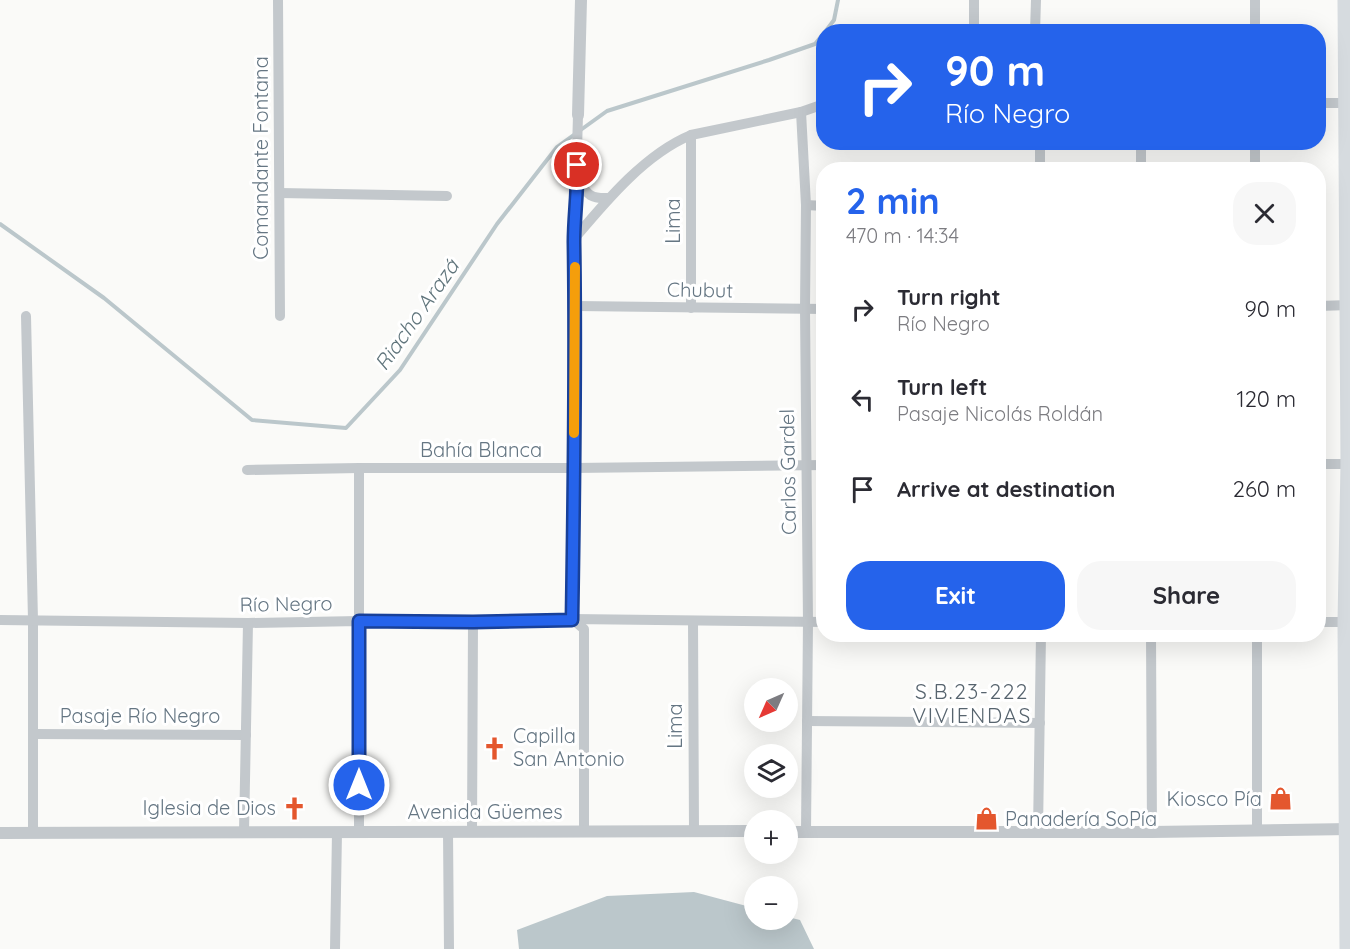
<!DOCTYPE html>
<meta charset="utf-8">
<style>
body{margin:0;font-family:Quicksand,sans-serif;background:#f7f7f7;color:#2b2b33;height:100vh;display:flex;flex-direction:column;font-size:22px;white-space:nowrap}
*{box-sizing:border-box;margin:0}
p{font-size:20px;color:#7c7c81}
.icon{flex:none;width:33px;height:33px;fill:none;stroke:currentColor;stroke-width:2;stroke-linecap:round;stroke-linejoin:round}
.map{position:relative;flex:1;overflow:hidden}
.details{position:absolute;left:816px;top:162px;width:510px;height:480px;display:flex;flex-direction:column;background:#fff;border-radius:24px;box-shadow:0 6px 24px #0002}
.details>*{flex:none}
.hud{position:absolute;left:816px;top:24px;width:510px;height:126px;border-radius:24px;box-shadow:0 6px 24px #0002;background:#2563eb;color:#fff;overflow:hidden}
.needle{width:39px;rotate:225deg}
.fabs{position:absolute;left:744px;top:678px;display:grid;gap:12px}
.fabs a{display:grid;place-items:center;width:54px;height:54px;border-radius:50%;background:#fff;box-shadow:0 6px 24px #0002;font-size:30px}
.pin{position:absolute;display:grid;place-items:center;width:51px;height:51px;color:#fff;margin:-26px;border:3px solid #fff;border-radius:50%;box-shadow:0 2px 6px #0007}
.me{position:absolute;width:66px;margin:-33px;rotate:0deg;stroke-linejoin:round;filter:drop-shadow(0 0 4px #0008)}
.turn{display:flex;align-items:center;gap:21px;height:126px;padding:0 30px;font-size:27px}
.turn .icon{width:78px;height:78px;stroke-width:2.5}
.turn b{display:block;font-size:42px;line-height:51px}
.round{display:grid;place-items:center;flex:none;width:63px;height:63px;border-radius:24px;background:#f7f7f7}
.headline{display:flex;align-items:center;justify-content:space-between;height:102px;padding:0 30px}
h1{font-size:36px;font-weight:700;line-height:45px;color:#2563eb}
.button{display:flex;gap:12px;margin-top:auto;padding:12px 30px}
.button a{flex:1;height:69px;border-radius:24px;background:#2563eb;color:#fff;font-size:24px;font-weight:700;line-height:69px;text-align:center}
.button a+a{background:#f7f7f7;color:#2b2b33}
ul{padding:0;list-style:none}
li{display:flex;align-items:center;gap:18px;height:90px;padding:0 30px}
li div{flex:1}
li b{display:block;font-size:22px}
li em{font-style:normal}
.map>svg:first-child{display:block}
</style>
<div class="map">
<svg width="1350" height="949" viewBox="0 0 1350 949">
<rect width="100%" height="100%" fill="#fafaf8"/>
<polygon fill="#bbc7cb" points="694,892 754,908 754,920 788,920 788,917 800,920 814,949 519,949 517,930 607,896"/>
<g fill="none" stroke-linecap="round" stroke-linejoin="round">
<g stroke="#bbc7cb" stroke-width="4">
<polyline points="825,32 834,20 838,0"/>
<polyline points="0,224 104,298 252,420 346,428 400,370 497,224 557,147 607,111 769,60 815,44 824,33"/>
</g>
<g stroke="#c3c8cc" stroke-width="10">
<polyline points="278,0 280,316"/>
<polyline points="974,32 974,0"/>
<polyline points="1035,32 1036,0"/>
<polyline points="1255,32 1255,0"/>
<polyline points="1318,103 1350,103"/>
<polyline points="801,112 806,205 805,309 808,622 806,832"/>
<polyline points="691,135 691,308"/>
<polyline points="1040,142 1040,170"/>
<polyline points="1141,142 1141,170"/>
<polyline points="1255,142 1255,170"/>
<polyline points="577,150 578,115"/>
<path d="M578,180C588,195 590,199 609,198"/>
<polyline points="280,193 447,196"/>
<polyline points="806,205 824,206"/>
<path d="M574,239C606,201 645,154 691,135L801,112L824,104"/>
<polyline points="576,306 824,309"/>
<polyline points="1318,306 1350,305"/>
<polyline points="26,316 33,620 33,833"/>
<polyline points="1318,464 1350,464"/>
<polyline points="247,470 359,468 574,468 824,465"/>
<polyline points="572,619 584,629 584,831"/>
<polyline points="0,620 248,623 359,621 473,623 572,619 824,622"/>
<polyline points="693,621 694,831"/>
<polyline points="1318,622 1350,622"/>
<polyline points="1151,634 1152,832"/>
<polyline points="1257,634 1257,831"/>
<polyline points="807,721 1040,723"/>
<polyline points="34,734 246,735"/>
<polyline points="1038,831 1041,634"/>
<polyline points="244,832 248,623"/>
<polyline points="359,832 359,468"/>
<polyline points="448,832 449,949"/>
<polyline points="472,832 473,623"/>
<polyline points="335,949 337,832"/>
</g>
<g stroke="#c3c8cc" stroke-width="12">
<polyline points="578,115 581,0"/>
<polyline points="572,619 576,306 574,239 578,180 577,150"/>
<polyline points="788,832 1152,832 1350,829"/>
<polyline points="0,833 754,831"/>
</g>
<polyline stroke="#d6dbdf" stroke-width="15" points="1345,0 1348,464 1345,622 1347,949"/>
</g>
<g fill="none" stroke-linecap="round" stroke-linejoin="round">
<defs>
<path id="route" d="M359,785V621L473,622L572,620C574,494 576,368 574,242C574,216 578,191 577,165"/>
</defs>
<use href="#route" stroke="#184099" stroke-width="15"/>
<use href="#route" stroke="#2563eb" stroke-width="10"/>
<polyline stroke="#f59e0b" stroke-width="10" points="574,433 575,267"/>
</g>
<defs>
<symbol id="church-bare" viewBox="-9 -9 18 18"><path d="M-1.2-6h2.4v3.5h3.3v2.4h-3.3V6h-2.4V-.1h-3.3v-2.4h3.3Z" fill="#e4572e" stroke="#fff" stroke-width="2.5" paint-order="stroke"/></symbol>
<symbol id="shop-bare" viewBox="-9 -9 18 18"><path d="M-5-2.5h2.3a2.7 3.5 0 0 1 5.4 0H5L5.5 6h-11ZM-1.5-2.5h3a1.5 2.3 0 0 0-3 0Z" fill="#e4572e" stroke="#fff" stroke-width="2.5" paint-order="stroke"/></symbol>
</defs>
<g fill-rule="evenodd">
<use href="#church-bare" x="478" y="732" width="33" height="33"/>
<use href="#shop-bare" x="1264" y="782" width="33" height="33"/>
<use href="#church-bare" x="278" y="792" width="33" height="33"/>
<use href="#shop-bare" x="970" y="802" width="33" height="33"/>
</g>
<g text-anchor="middle" stroke-width="6" stroke-linejoin="round" paint-order="stroke">
<g font-size="20" fill="#657683" stroke="#fff">
<text transform="translate(261 158) rotate(-90)" y="7">Comandante Fontana</text>
<text transform="translate(673 221) rotate(-90)" y="7">Lima</text>
<text transform="translate(700 290) rotate(1)" y="7">Chubut</text>
<text x="481" y="457">Bahía Blanca</text>
<text transform="translate(788 472) rotate(-91)" y="7">Carlos Gardel</text>
<text transform="translate(286 604) rotate(-1)" y="7">Río Negro</text>
<text x="140" y="723">Pasaje Río Negro</text>
<text transform="translate(675 726) rotate(-90)" y="7">Lima</text>
<text x="485" y="819">Avenida Güemes</text>
</g>
<g font-size="20" fill="#657683" stroke="#fff" text-anchor="start">
<text x="513" y="743">Capilla<tspan x="513" dy="23">San Antonio</tspan></text>
<text x="1262" y="806" text-anchor="end">Kiosco Pía</text>
<text x="276" y="815" text-anchor="end">Iglesia de Dios</text>
<text x="1005" y="826">Panadería SoPía</text>
</g>
<g font-size="21" font-style="italic" fill="#60757c" stroke="#fff">
<text transform="translate(417 315) rotate(-55)" y="7">Riacho Arazá</text>
</g>
<g font-size="21" letter-spacing="1.5" fill="#57646e" stroke="#fff">
<text x="972" y="699">S.B.23-222<tspan x="972" dy="24">VIVIENDAS</tspan></text>
</g>
</g>
</svg>
<div class="fabs">
<a><svg class="needle" viewBox="-14 -14 28 28"><path d="M0-13l5 13h-10z" fill="#e53935"/><path d="M0 13l5-13h-10z" fill="#7c7c81"/></svg></a>
<a><svg class="icon" aria-label="layers" viewBox="0 0 24 24"><path d="M12 4l9 5-9 5-9-5zM3 14l9 5 9-5"/></svg></a>
<a>+</a>
<a>−</a>
</div>
<div class="pin" style="left:577px;top:165px;background:#d93025"><svg class="icon" aria-label="arrive" viewBox="0 0 24 24"><path d="M6 21V4h12l-3 4 3 4H6"/></svg></div>
<svg class="me" style="left:359px;top:785px" viewBox="-20 -20 40 40"><circle r="17" fill="#2563eb" stroke="#fff" stroke-width="3"/><path d="M0-11L8 9 0 5-8 9z" fill="#fff"/></svg>
<div class="hud">
<div class="turn"><svg class="icon" aria-label="right" viewBox="0 0 24 24"><path d="M7 20v-9h11M14 6l5 5-5 5"/></svg><div><b>90 m</b>Río Negro</div></div>
</div>
<section class="details">
<div class="headline"><div><h1>2 min</h1><p>470 m · 14:34</p></div><a class="round"><svg class="icon" aria-label="close" viewBox="0 0 24 24"><path d="M6 6l12 12M18 6L6 18"/></svg></a></div>
<ul>
<li><svg class="icon" aria-label="right" viewBox="0 0 24 24"><path d="M7 20v-9h11M14 6l5 5-5 5"/></svg><div><b>Turn right</b><p>Río Negro</p></div><em>90 m</em></li>
<li><svg class="icon" aria-label="left" viewBox="0 0 24 24"><path d="M17 20v-9H6M10 6l-5 5 5 5"/></svg><div><b>Turn left</b><p>Pasaje Nicolás Roldán</p></div><em>120 m</em></li>
<li><svg class="icon" aria-label="arrive" viewBox="0 0 24 24"><path d="M6 21V4h12l-3 4 3 4H6"/></svg><div><b>Arrive at destination</b></div><em>260 m</em></li>
</ul>
<div class="button"><a>Exit</a><a>Share</a></div>
</section>
</div>
